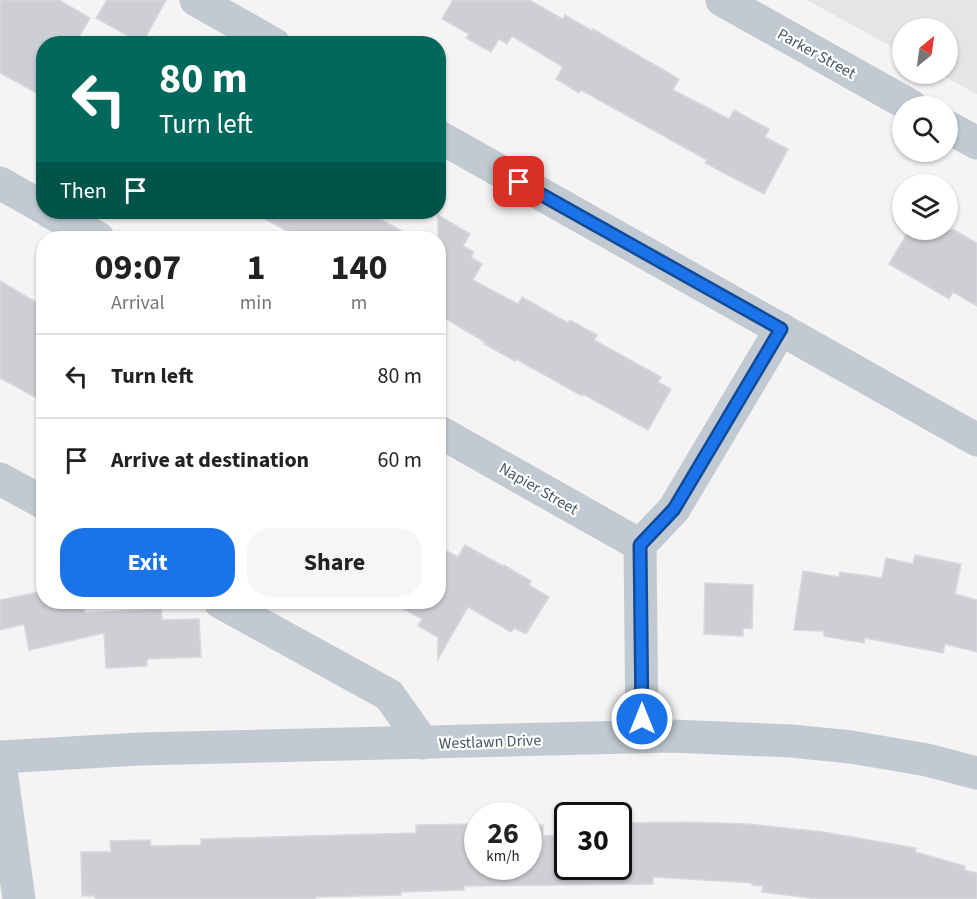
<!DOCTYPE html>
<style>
body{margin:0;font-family:"Source Sans 3",sans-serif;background:#f6f6f6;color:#222;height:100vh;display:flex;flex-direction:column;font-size:22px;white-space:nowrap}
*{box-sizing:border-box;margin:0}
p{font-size:20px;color:#767676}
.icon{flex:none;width:33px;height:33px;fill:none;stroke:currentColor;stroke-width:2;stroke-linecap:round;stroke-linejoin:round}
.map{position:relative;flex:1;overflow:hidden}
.panel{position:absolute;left:36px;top:231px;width:410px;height:378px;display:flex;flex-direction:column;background:#fff;border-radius:24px;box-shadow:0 2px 4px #0004}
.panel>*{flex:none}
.top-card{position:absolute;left:36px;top:36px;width:410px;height:183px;border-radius:24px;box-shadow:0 2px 4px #0004;background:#00695c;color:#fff;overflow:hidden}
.needle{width:39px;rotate:29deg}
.fabs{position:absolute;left:892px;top:18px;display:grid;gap:12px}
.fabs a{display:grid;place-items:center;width:66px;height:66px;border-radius:50%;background:#fff;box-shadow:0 2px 4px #0004;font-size:30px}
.speed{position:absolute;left:464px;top:802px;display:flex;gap:12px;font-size:30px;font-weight:700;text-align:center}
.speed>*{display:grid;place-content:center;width:78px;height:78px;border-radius:50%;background:#fff;box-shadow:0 2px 4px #0004;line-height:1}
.speed small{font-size:15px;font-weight:400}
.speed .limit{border:3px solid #111;border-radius:9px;background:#fff;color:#111}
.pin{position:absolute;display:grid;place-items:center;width:51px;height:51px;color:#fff;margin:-26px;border-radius:12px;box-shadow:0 3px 9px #0006}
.me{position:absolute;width:66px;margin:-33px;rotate:0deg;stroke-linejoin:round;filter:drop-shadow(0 0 4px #0008)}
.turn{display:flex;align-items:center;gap:21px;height:126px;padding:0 24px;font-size:27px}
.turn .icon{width:78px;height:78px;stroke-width:2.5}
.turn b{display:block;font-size:42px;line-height:51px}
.then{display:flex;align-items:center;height:57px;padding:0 24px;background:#0003;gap:12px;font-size:22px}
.eta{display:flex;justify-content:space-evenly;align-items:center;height:102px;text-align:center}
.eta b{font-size:36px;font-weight:700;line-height:42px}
.action{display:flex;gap:12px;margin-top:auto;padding:12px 24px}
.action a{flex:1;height:69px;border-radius:24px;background:#1a73e8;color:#fff;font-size:24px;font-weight:700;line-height:69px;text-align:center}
.action a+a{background:#f6f6f6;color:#222}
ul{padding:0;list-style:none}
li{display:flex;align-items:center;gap:18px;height:84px;padding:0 24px;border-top:2px solid #e0e0e0}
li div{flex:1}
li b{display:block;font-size:22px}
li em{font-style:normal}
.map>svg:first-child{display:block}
</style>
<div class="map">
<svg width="977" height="899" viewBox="0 0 977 899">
<rect width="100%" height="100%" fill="#f5f3f3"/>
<polygon fill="#e6e4e5" points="807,0 977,0 977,94 940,74 948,74 948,28 903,28 903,53"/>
<g fill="#cdcfd5" stroke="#d7d9de" stroke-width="1.5">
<polygon points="0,0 59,0 90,18 75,44 44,44 44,97 0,73"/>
<polygon points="107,0 166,0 142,44 96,18"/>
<polygon points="453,0 529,0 563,19 565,15 592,31 593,29 679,79 673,90 729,119 734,110 769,129 765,137 788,149 764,194 705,163 707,160 581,90 579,93 556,79 563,67 512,36 507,44 499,39 491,52 466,38 469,34 442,19"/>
<polygon points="252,212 367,212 415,238 300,238"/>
<polygon points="438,215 470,234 463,246 474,252 471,257 482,264 473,280 518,304 522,297 568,323 570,320 597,335 594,340 661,377 658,382 671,389 648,430 583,394 582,396 516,359 515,361 484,344 485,342 438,314"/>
<polygon points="909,230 954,230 977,243 977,306 953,292 949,299 889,264"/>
<polygon points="0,281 44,307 44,402 0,378"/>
<polygon points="465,545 503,566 504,565 531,581 529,585 549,597 526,634 514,628 511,632 468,607 438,659 438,637 418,626 422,619 391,602 438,602 438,567 447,551 458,557"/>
<polygon points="915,555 961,564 955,594 977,600 977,652 945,644 943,653 865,638 864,643 824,636 824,631 794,630 803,571 839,577 840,572 882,578 886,558 913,564"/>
<polygon points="705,583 753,585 752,629 743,628 743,636 704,634"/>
<polygon points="44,591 44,602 82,602 85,613 161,609 162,620 199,619 201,657 147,659 147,666 106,668 104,633 29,650 24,624 0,630 0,600"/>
<polygon points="688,822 747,824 823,832 916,848 915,852 965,866 964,870 977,873 977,899 819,899 762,892 763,886 752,885 753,883 653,877 653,884 464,886 464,890 401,892 401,895 316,897 316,899 95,899 95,896 82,896 81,852 111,852 110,841 150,840 151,846 201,845 201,839 416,833 416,825 477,824 477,867 528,867 528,826 543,825 543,836 567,835 567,867 618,867 618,823"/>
</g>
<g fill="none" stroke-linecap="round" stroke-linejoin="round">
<g stroke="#c1cad2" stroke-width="33">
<polyline points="196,0 274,44"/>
<polyline points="722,0 911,106"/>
<polyline points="948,127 977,143"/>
<polyline points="438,136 977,440"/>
<polyline points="0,183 44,208"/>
<polyline points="50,212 98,238"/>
<polyline points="438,431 640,545"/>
<polyline points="0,479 44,503"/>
<polyline points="220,602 389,695 423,743"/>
<polyline points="642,736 640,545 674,509 781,329"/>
<polyline points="0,757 139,749 671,736 791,741 851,747 927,760 977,773"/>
<polyline points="0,763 19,899"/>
</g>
</g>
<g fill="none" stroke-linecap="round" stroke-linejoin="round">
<defs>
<polyline id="route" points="519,182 781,329 674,509 640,545 642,719"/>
</defs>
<use href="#route" stroke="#114b97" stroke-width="15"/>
<use href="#route" stroke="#1a73e8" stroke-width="10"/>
</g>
<g text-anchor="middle" stroke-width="4.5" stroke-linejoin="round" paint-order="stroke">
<g font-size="16" fill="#4a5661" stroke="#fff">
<text transform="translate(817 53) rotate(29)" y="6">Parker Street</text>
<text transform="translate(539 488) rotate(30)" y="6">Napier Street</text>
<text transform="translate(490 741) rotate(-2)" y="6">Westlawn Drive</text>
</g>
</g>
</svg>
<div class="fabs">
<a><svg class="needle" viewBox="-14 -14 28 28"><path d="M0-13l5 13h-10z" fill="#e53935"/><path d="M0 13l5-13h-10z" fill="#767676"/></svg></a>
<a><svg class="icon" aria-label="search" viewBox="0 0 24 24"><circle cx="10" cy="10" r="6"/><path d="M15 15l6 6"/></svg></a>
<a><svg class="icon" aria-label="layers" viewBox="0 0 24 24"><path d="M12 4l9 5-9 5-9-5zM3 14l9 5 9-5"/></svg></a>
</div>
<div class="speed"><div>26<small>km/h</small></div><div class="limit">30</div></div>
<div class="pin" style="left:519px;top:182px;background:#d93025"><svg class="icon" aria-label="arrive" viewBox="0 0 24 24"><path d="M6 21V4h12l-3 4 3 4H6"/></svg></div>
<svg class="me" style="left:642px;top:719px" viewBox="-20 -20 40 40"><circle r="17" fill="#1a73e8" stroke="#fff" stroke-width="3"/><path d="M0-11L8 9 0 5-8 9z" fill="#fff"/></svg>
<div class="top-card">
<div class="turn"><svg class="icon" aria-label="left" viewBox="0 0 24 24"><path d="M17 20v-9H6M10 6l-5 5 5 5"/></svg><div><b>80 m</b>Turn left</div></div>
<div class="then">Then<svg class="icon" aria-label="arrive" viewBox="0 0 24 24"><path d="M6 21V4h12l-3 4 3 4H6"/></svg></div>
</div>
<section class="panel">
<div class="eta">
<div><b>09:07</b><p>Arrival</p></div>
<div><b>1</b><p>min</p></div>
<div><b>140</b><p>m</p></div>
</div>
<ul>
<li><svg class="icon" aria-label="left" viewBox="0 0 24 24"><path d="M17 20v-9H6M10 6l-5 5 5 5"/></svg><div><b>Turn left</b></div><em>80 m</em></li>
<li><svg class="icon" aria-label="arrive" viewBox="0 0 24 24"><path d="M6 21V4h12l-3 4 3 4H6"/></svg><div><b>Arrive at destination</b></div><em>60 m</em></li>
</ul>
<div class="action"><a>Exit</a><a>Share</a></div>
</section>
</div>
